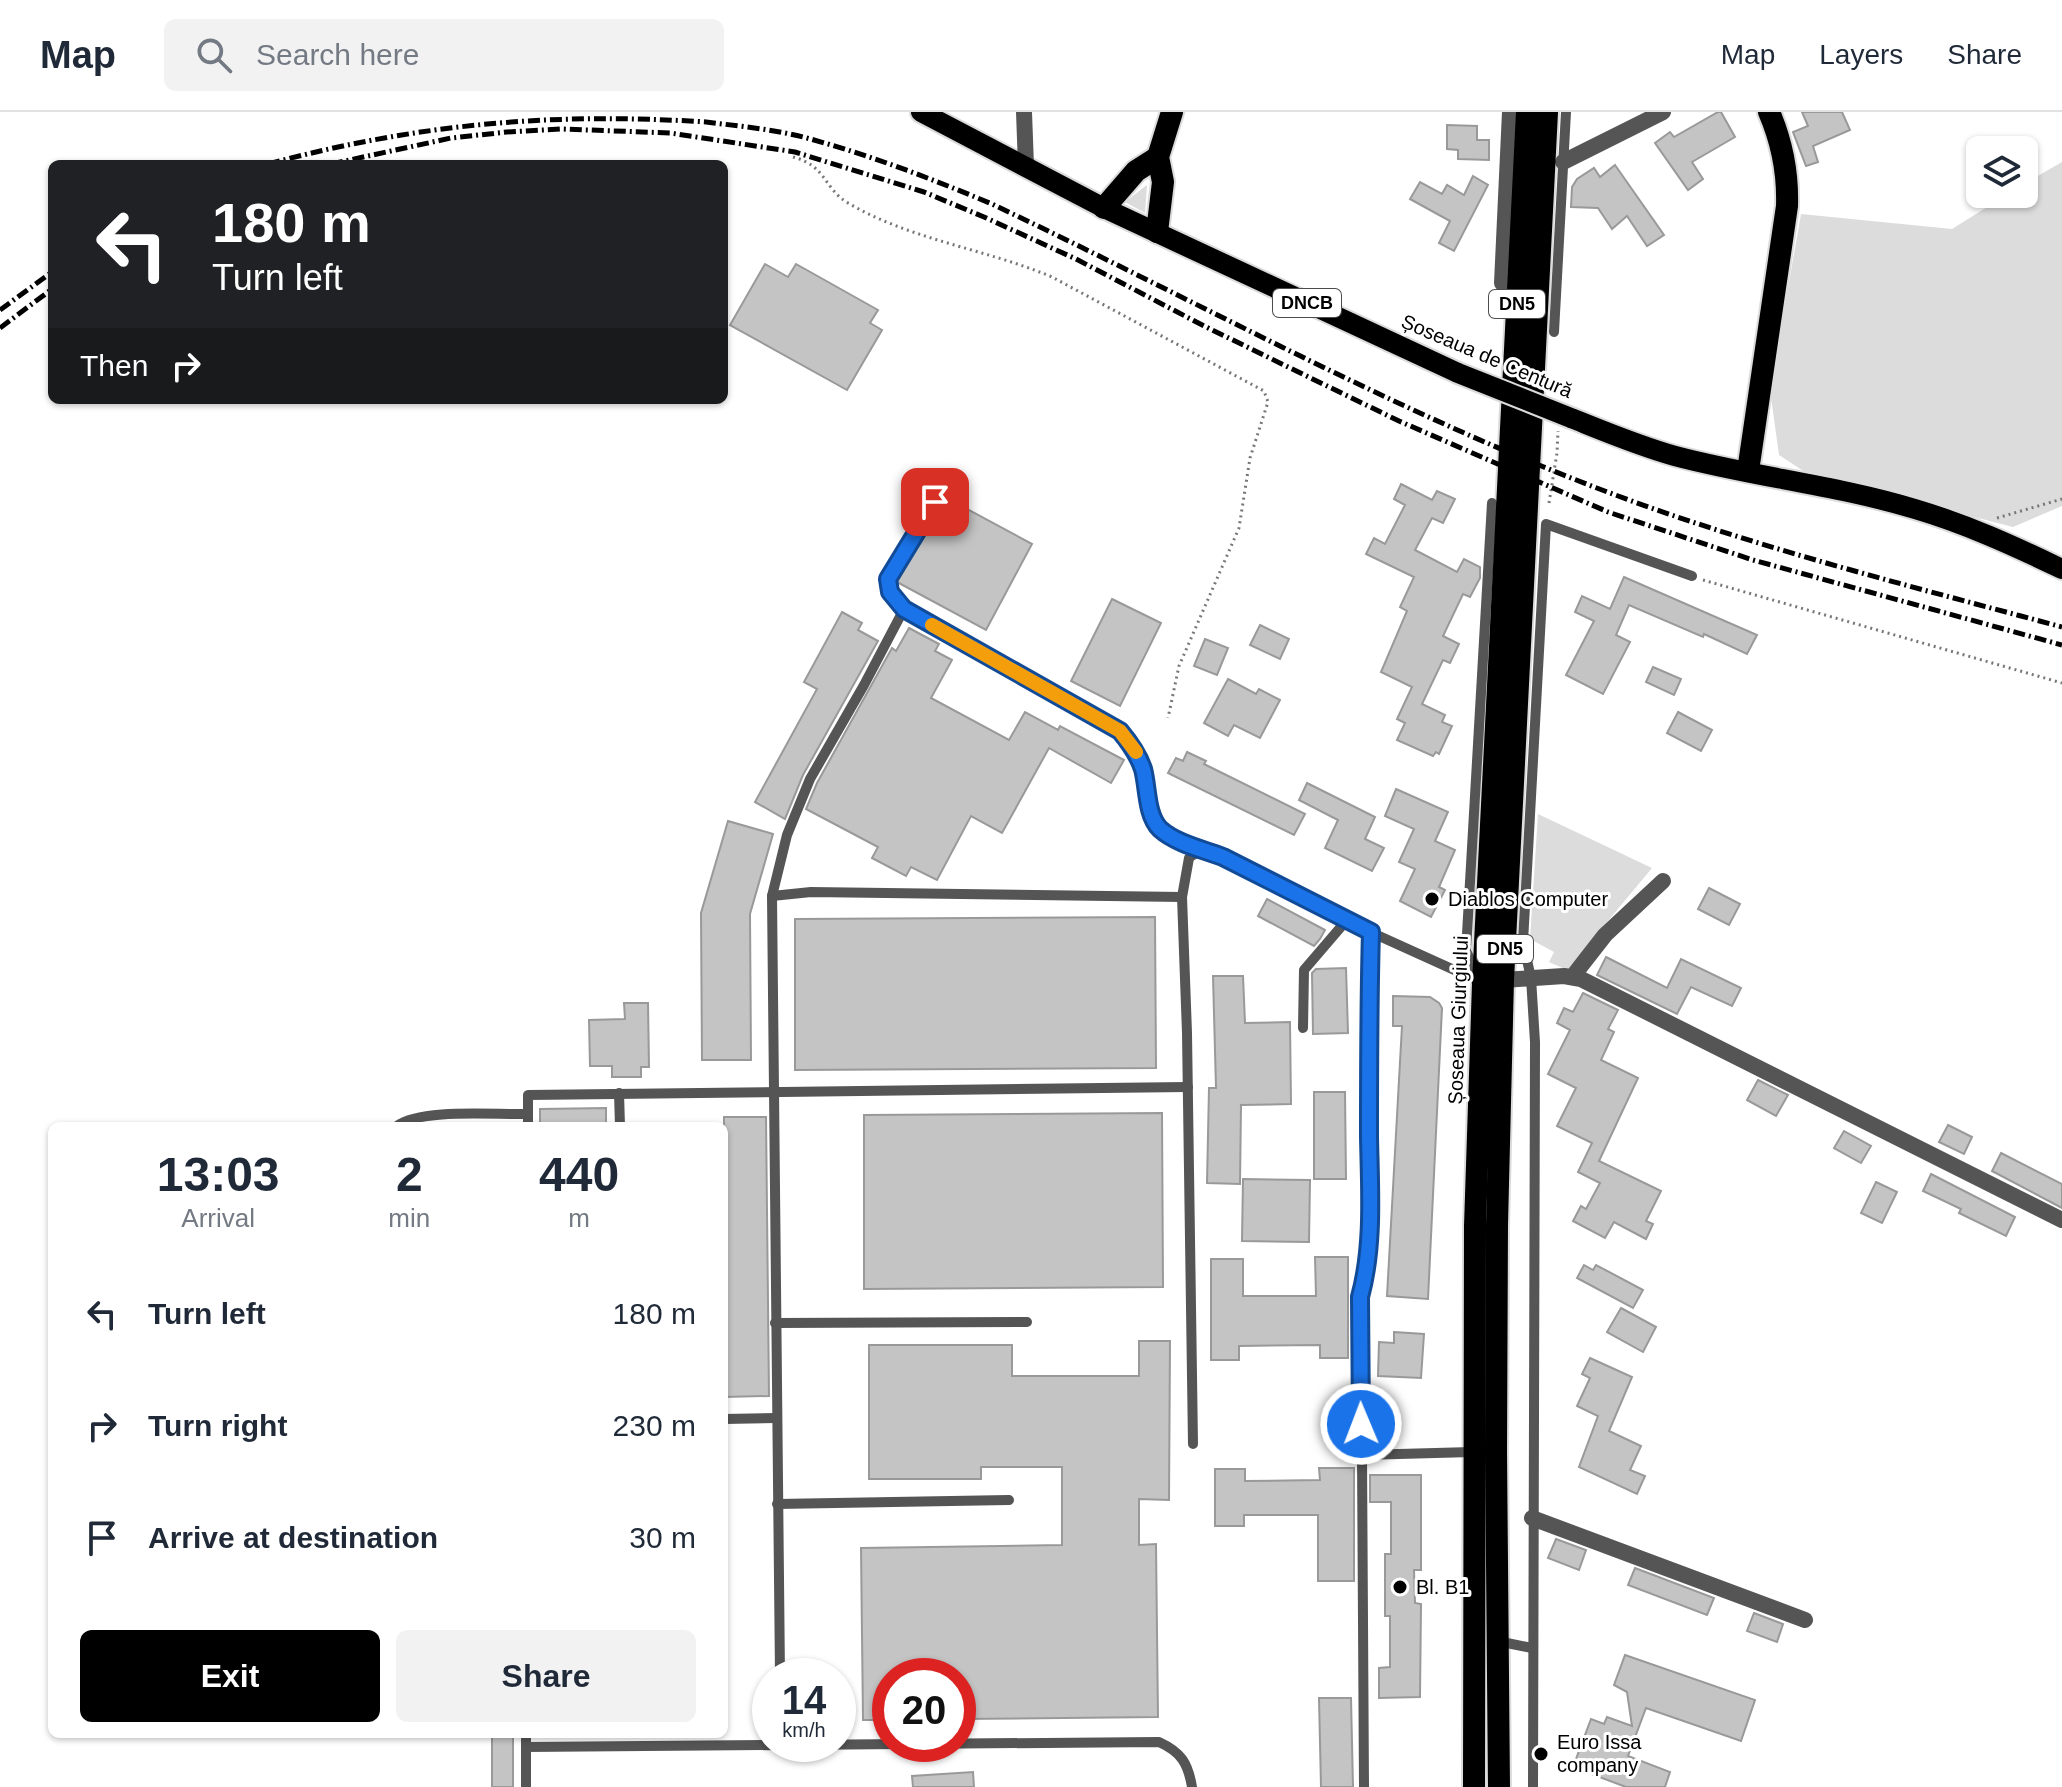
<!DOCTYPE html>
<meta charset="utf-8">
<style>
body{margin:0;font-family:Helvetica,sans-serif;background:#f2f2f3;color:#1f2937;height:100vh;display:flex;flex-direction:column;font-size:30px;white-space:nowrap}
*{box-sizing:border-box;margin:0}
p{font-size:26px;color:#747a83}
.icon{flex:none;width:44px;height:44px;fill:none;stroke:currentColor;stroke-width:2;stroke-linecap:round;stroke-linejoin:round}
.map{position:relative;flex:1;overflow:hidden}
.panel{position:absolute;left:48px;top:1010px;width:680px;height:616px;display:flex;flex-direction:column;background:#fff;border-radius:12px;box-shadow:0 2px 6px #0004}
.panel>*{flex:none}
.hud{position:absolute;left:48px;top:48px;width:680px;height:244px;border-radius:12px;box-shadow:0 2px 6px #0004;background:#202124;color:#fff;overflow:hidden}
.fabs{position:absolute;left:1966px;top:24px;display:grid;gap:16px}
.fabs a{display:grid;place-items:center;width:72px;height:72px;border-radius:12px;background:#fff;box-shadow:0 2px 6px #0004;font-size:40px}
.speed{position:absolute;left:752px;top:1546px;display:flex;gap:16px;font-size:40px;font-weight:700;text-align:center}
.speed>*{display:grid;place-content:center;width:104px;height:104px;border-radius:50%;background:#fff;box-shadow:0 2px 6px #0004;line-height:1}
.speed small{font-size:20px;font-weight:400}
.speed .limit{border:12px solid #d22;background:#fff;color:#111}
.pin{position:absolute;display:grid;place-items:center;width:68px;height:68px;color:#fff;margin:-34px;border-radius:16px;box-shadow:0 4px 12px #0006}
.me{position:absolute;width:88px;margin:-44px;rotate:359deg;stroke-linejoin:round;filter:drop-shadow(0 0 6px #0008)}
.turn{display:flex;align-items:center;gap:28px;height:168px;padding:0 32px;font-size:36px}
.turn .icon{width:104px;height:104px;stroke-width:2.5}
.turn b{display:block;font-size:56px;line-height:68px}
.then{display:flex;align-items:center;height:76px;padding:0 32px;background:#0003;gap:16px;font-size:30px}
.eta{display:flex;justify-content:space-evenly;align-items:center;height:136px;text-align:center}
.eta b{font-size:48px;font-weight:700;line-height:56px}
.primary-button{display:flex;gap:16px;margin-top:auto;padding:16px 32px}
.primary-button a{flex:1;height:92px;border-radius:12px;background:#000;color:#fff;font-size:32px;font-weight:700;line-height:92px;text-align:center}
.primary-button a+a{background:#f2f2f3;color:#1f2937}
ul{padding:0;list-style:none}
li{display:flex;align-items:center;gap:24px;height:112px;padding:0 32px}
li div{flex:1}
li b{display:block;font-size:30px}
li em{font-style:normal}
header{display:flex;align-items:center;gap:48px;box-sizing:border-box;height:112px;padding:0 40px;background:#fff;border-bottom:2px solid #e0e1e3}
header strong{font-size:38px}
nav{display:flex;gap:44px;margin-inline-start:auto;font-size:28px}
.search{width:560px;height:72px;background:#f2f2f3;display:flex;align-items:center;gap:20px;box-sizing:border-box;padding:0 28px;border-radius:12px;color:#747a83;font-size:30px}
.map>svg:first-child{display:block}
</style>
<header>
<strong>Map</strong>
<div class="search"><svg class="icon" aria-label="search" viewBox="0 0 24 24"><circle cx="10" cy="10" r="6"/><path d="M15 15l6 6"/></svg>Search here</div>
<nav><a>Map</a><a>Layers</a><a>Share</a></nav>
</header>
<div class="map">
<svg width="2062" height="1675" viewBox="0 0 2062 1675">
<rect width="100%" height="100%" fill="#fff"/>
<g fill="#dcdcdc">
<polygon points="2062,50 2062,394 2013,415 1808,362 1779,343 1770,278 1801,102 1952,117 2008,82 2024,82 2024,72"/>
<polygon points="1147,73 1145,101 1125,90"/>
<polygon points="1538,702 1652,756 1567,858 1549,850 1554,840 1530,827"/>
</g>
<g fill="#c4c4c4" stroke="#999" stroke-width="2">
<polygon points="1718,0 1721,0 1735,25 1692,50 1703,67 1688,78 1655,31 1670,20 1674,25"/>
<polygon points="1802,0 1842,0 1850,18 1813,34 1818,50 1806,54 1793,20 1808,14"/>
<polygon points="1447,13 1477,14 1477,28 1489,28 1489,48 1458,47 1458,38 1447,37"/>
<polygon points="1615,53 1664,123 1647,134 1627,104 1612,117 1598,96 1571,95 1572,75 1577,67 1594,56 1600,65"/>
<polygon points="1473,64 1488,73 1454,139 1439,131 1450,109 1410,87 1420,70 1442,82 1447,73 1464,83"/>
<polygon points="765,152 788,165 796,152 878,198 870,211 882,218 847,278 730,213"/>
<polygon points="1401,372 1432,388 1437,379 1455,387 1443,411 1432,406 1415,438 1457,460 1464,447 1480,455 1480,466 1470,485 1463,482 1443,524 1459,532 1450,551 1443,548 1422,592 1445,603 1442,610 1452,614 1439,642 1436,640 1433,644 1397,628 1405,611 1397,607 1412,575 1381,560 1407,499 1400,495 1414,465 1366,442 1374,426 1385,432 1405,393 1394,387"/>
<polygon points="943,384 1032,432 986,518 897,470 942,394"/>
<polygon points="1624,465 1757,523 1747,542 1704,522 1703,525 1629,493 1616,523 1630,530 1603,582 1566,563 1594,509 1575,500 1582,484 1610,497"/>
<polygon points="1112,487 1161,511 1120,594 1071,569"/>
<polygon points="842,500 862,511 858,518 878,529 803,663 785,707 755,690 817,577 804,570"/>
<polygon points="1260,513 1289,527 1280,547 1250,533"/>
<polygon points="909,516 939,532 935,539 952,548 931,586 1009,628 1025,600 1058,618 1060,614 1124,648 1111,671 1049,636 1002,721 971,704 937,768 911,755 906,764 872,746 878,735 806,697 817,671 892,536 896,539"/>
<polygon points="1205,527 1228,536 1217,563 1194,554"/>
<polygon points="1653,555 1681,567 1674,583 1646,570"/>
<polygon points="1228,567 1256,582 1259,577 1280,588 1260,626 1234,613 1228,624 1204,611"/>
<polygon points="1678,600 1712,618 1701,639 1667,621"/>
<polygon points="1187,640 1206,649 1204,652 1305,702 1294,723 1168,661 1176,646 1183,649"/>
<polygon points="1307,671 1375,705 1365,727 1384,736 1372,759 1325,736 1338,708 1299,688"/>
<polygon points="1396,677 1448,700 1435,729 1455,738 1439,775 1445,778 1431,805 1400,789 1415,757 1399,750 1414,717 1385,704"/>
<polygon points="728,709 773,722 750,802 751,948 702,948 701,801"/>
<polygon points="1709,776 1740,792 1729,813 1698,797"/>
<polygon points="1267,787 1325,818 1320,827 1314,834 1258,804"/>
<polygon points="1155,805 1156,956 795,958 795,807"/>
<polygon points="1606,845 1667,876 1681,847 1741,876 1732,894 1691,875 1677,902 1597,863"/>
<polygon points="1346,856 1348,921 1313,922 1312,861 1316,857"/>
<polygon points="1213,864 1243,864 1245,911 1290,910 1291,992 1241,993 1240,1072 1207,1071 1209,976 1216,976"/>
<polygon points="1583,881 1618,898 1608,917 1614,920 1601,948 1638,966 1599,1049 1661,1079 1646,1109 1653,1112 1646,1127 1614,1110 1605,1126 1573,1109 1581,1094 1586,1097 1600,1071 1578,1060 1592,1031 1557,1014 1576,976 1548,962 1570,918 1557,911 1564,896 1573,900"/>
<polygon points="1393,884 1430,885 1439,891 1442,896 1428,1187 1387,1184 1402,914 1393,914"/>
<polygon points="624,891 648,891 649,955 641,955 641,965 612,965 612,954 590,954 589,908 625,907"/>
<polygon points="1758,968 1788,983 1776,1004 1747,988"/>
<polygon points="1314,980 1345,980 1346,1067 1314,1067"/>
<polygon points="606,996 606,1014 540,1014 540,997"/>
<polygon points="1162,1001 1163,1175 864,1177 864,1003"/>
<polygon points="724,1005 766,1005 769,1284 724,1285"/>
<polygon points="1948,1013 1972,1025 1964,1042 1939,1030"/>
<polygon points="1844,1019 1871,1034 1861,1051 1834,1036"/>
<polygon points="2001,1041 2062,1072 2062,1096 1992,1059"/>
<polygon points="1931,1062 2015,1105 2006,1124 1959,1101 1961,1097 1923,1079"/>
<polygon points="1243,1067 1310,1068 1309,1130 1242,1129"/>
<polygon points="1876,1070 1897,1080 1882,1111 1861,1101"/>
<polygon points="1315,1145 1348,1145 1348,1246 1320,1246 1320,1233 1239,1234 1239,1248 1211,1248 1211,1147 1243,1147 1243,1184 1316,1184"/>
<polygon points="1584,1153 1593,1158 1596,1153 1643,1178 1633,1196 1577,1166"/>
<polygon points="1621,1196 1656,1215 1643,1240 1607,1220"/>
<polygon points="1394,1220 1424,1222 1421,1266 1378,1264 1379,1230 1394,1231"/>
<polygon points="1139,1229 1170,1229 1169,1388 1139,1387 1139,1433 1156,1432 1158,1605 958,1607 958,1564 890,1564 890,1608 863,1608 861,1436 1062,1433 1062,1355 981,1355 981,1367 869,1367 869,1233 1012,1233 1012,1264 1139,1264"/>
<polygon points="1590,1246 1632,1265 1609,1319 1641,1334 1630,1358 1645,1364 1637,1382 1579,1355 1598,1304 1577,1294 1590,1266 1582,1262"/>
<polygon points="1319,1356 1354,1356 1354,1469 1318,1469 1318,1403 1244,1403 1244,1414 1215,1414 1215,1357 1245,1357 1245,1369 1320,1368"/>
<polygon points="1370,1363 1421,1363 1421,1458 1414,1458 1415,1491 1421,1492 1420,1585 1379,1586 1379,1556 1390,1555 1390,1504 1385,1504 1385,1442 1391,1442 1391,1390 1370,1390"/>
<polygon points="1556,1427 1586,1438 1579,1458 1548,1446"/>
<polygon points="1635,1456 1714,1486 1707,1503 1628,1473"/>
<polygon points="1754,1501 1783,1512 1777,1530 1747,1519"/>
<polygon points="1625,1543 1755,1588 1741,1629 1646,1596 1628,1644 1670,1660 1665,1675 1626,1675 1573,1655 1591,1607 1604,1612 1607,1605 1632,1614 1627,1580 1614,1573"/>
<polygon points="1319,1586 1351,1586 1353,1675 1321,1675"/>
<rect x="492" y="1622" width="21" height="53"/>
<polygon points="973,1660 974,1675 913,1675 912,1664"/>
</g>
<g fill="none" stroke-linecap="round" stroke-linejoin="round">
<defs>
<g id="primary">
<polyline points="921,0 1104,96 1458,261"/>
<path d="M1571,306C1606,320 1639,334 1675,344C1754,365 1836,373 1915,397C1966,412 2014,434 2062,457"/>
</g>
<g id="trunk">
<polyline points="1104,96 1136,59 1158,45"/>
<polyline points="1157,120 1163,70 1158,45 1172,0"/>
<path d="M1748,359L1787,94C1788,62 1782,30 1769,0"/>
<polyline points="1474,1675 1475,1114 1483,871 1527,0"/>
<polyline points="1499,1675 1496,1340 1497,1113 1503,868 1547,0"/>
</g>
</defs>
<use href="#primary" stroke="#dbdbdb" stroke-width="24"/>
<use href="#trunk" stroke="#dbdbdb" stroke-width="26"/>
<g stroke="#777" stroke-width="3" stroke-dasharray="2 4" stroke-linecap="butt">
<path d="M793,45C827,54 823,76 848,91C911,128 986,137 1052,165L1264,279L1268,290L1250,346L1239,416L1179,554L1168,606"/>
<polyline points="1549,391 1557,341 1558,319"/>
<polyline points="1997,406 2062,387"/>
<polyline points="1703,468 2062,571"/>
</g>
<g stroke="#555" stroke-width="10">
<polyline points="1554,220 1566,0"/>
<path d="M935,390L888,467L890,480L904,497L1120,619C1130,631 1138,642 1143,657C1148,674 1146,699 1156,714C1166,726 1188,732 1202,738"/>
<polyline points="772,784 811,780 1182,785"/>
<path d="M1371,820C1369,889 1369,957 1369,1025C1370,1078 1374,1134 1360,1185L1362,1343L1472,1340"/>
<polyline points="1478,863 1466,839 1492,391"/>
<polyline points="1303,916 1304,858 1346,809"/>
<polyline points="619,981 620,1014"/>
<path d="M397,1014C421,996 495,1003 528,1002"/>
<polyline points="528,1014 528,983 1188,975"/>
<polyline points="775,1211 1027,1210"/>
<polyline points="724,1307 776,1306"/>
<path d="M1193,1332L1187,921L1182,785L1189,746C1201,736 1209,740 1223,745L1346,809L1483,871"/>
<polyline points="1362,1343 1364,1675"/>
<polyline points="777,1392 1009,1388"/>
<polyline points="1497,1529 1532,1536"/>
<polyline points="780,1564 772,784 787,723 810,667 864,573 904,497"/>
<polyline points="526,1622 526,1635"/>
<path d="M526,1675V1635L1159,1630C1181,1640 1188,1651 1192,1675"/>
<polyline points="1533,1675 1535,930 1531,866 1523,830 1546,412 1692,464"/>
</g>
<g stroke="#555" stroke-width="16">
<polyline points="1024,0 1026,54"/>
<polyline points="1563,50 1663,0"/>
<polyline points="1502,171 1510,0"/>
<polyline points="1573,864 1605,823 1663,769"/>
<polyline points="1503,868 1564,864 1581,867 2062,1108"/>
<polyline points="1532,1406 1805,1508"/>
</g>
<use href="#primary" stroke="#000" stroke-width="20"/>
<use href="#trunk" stroke="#000" stroke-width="22"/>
<g stroke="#000" stroke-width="5" stroke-dasharray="12 4 2 4" stroke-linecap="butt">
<path d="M268,52C417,12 552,0 706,10C738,14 771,17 803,25C867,42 930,66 992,92C1197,189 1397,301 1610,381C1757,436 1910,474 2062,515"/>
<polyline points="331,52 451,26 507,20 562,17 670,21 795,40 924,80 984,105 1076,147 1204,214 1399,309 1608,400 1753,448 2062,533"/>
<polyline points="0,198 52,160"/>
<polyline points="0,216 52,177"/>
</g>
<defs>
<polyline id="primary-bridge" points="1458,261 1571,306"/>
</defs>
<use href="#primary-bridge" stroke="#dbdbdb" stroke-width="24" stroke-linecap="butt"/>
<use href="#primary-bridge" stroke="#000" stroke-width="20"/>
</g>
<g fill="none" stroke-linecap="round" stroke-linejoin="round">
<defs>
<path id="route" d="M935,390L888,467L890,480L904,497L1120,619C1130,631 1138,642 1143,657C1148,675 1146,703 1160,717C1177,732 1202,737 1223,745L1371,820C1369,889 1369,957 1369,1025C1370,1078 1374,1134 1360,1185L1361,1312"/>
</defs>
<use href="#route" stroke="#114b97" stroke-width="20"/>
<use href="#route" stroke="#1a73e8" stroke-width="14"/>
<polyline stroke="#f59e0b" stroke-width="14" points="932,513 1120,619 1136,640"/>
</g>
<g fill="#000" stroke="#fff" stroke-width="3">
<circle cx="1432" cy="787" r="8"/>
<circle cx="1400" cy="1475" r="8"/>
<circle cx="1541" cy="1642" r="8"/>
</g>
<g text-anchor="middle" stroke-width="6" stroke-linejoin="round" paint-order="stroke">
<g fill="#fff" stroke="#4c4c4c" stroke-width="2">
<rect x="1273" y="177" width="68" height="28" rx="6"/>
<rect x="1489" y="178" width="56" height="28" rx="6"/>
<rect x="1477" y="823" width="56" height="28" rx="6"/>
</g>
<g font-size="18" font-weight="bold" fill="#000">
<text x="1307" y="197">DNCB</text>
<text x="1517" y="198">DN5</text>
<text x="1505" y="843">DN5</text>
</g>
<g font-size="20" fill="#000" stroke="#fff">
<text transform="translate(1487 244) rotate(23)" y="7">Șoseaua de Centură</text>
<text transform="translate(1458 908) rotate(-88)" y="7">Șoseaua Giurgiului</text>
</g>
<g font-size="20" fill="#000" stroke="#fff" text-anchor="start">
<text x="1448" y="794">Diablos Computer</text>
<text x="1416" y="1482">Bl. B1</text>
<text x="1557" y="1637">Euro Issa<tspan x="1557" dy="23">company</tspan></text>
</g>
</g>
</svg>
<div class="fabs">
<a><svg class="icon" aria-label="layers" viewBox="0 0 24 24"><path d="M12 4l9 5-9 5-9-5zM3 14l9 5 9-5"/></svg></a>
</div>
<div class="speed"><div>14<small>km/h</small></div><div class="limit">20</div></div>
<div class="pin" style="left:935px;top:390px;background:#d93025"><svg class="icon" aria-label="arrive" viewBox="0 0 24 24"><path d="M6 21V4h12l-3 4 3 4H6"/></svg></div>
<svg class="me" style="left:1361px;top:1312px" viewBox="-20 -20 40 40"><circle r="17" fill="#1a73e8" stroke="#fff" stroke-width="3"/><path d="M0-11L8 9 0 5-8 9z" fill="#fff"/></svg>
<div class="hud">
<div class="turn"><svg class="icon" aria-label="left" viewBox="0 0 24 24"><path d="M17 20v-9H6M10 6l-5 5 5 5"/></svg><div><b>180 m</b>Turn left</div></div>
<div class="then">Then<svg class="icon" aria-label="right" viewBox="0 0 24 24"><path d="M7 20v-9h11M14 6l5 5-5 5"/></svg></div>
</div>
<section class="panel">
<div class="eta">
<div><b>13:03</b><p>Arrival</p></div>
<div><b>2</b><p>min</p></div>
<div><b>440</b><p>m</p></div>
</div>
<ul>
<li><svg class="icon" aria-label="left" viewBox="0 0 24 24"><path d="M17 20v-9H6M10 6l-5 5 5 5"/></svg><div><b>Turn left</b></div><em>180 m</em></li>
<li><svg class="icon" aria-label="right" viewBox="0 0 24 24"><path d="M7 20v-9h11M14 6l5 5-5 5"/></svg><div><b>Turn right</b></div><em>230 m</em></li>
<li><svg class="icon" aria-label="arrive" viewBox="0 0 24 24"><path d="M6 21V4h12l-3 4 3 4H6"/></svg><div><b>Arrive at destination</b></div><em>30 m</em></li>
</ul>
<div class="primary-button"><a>Exit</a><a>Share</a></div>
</section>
</div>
